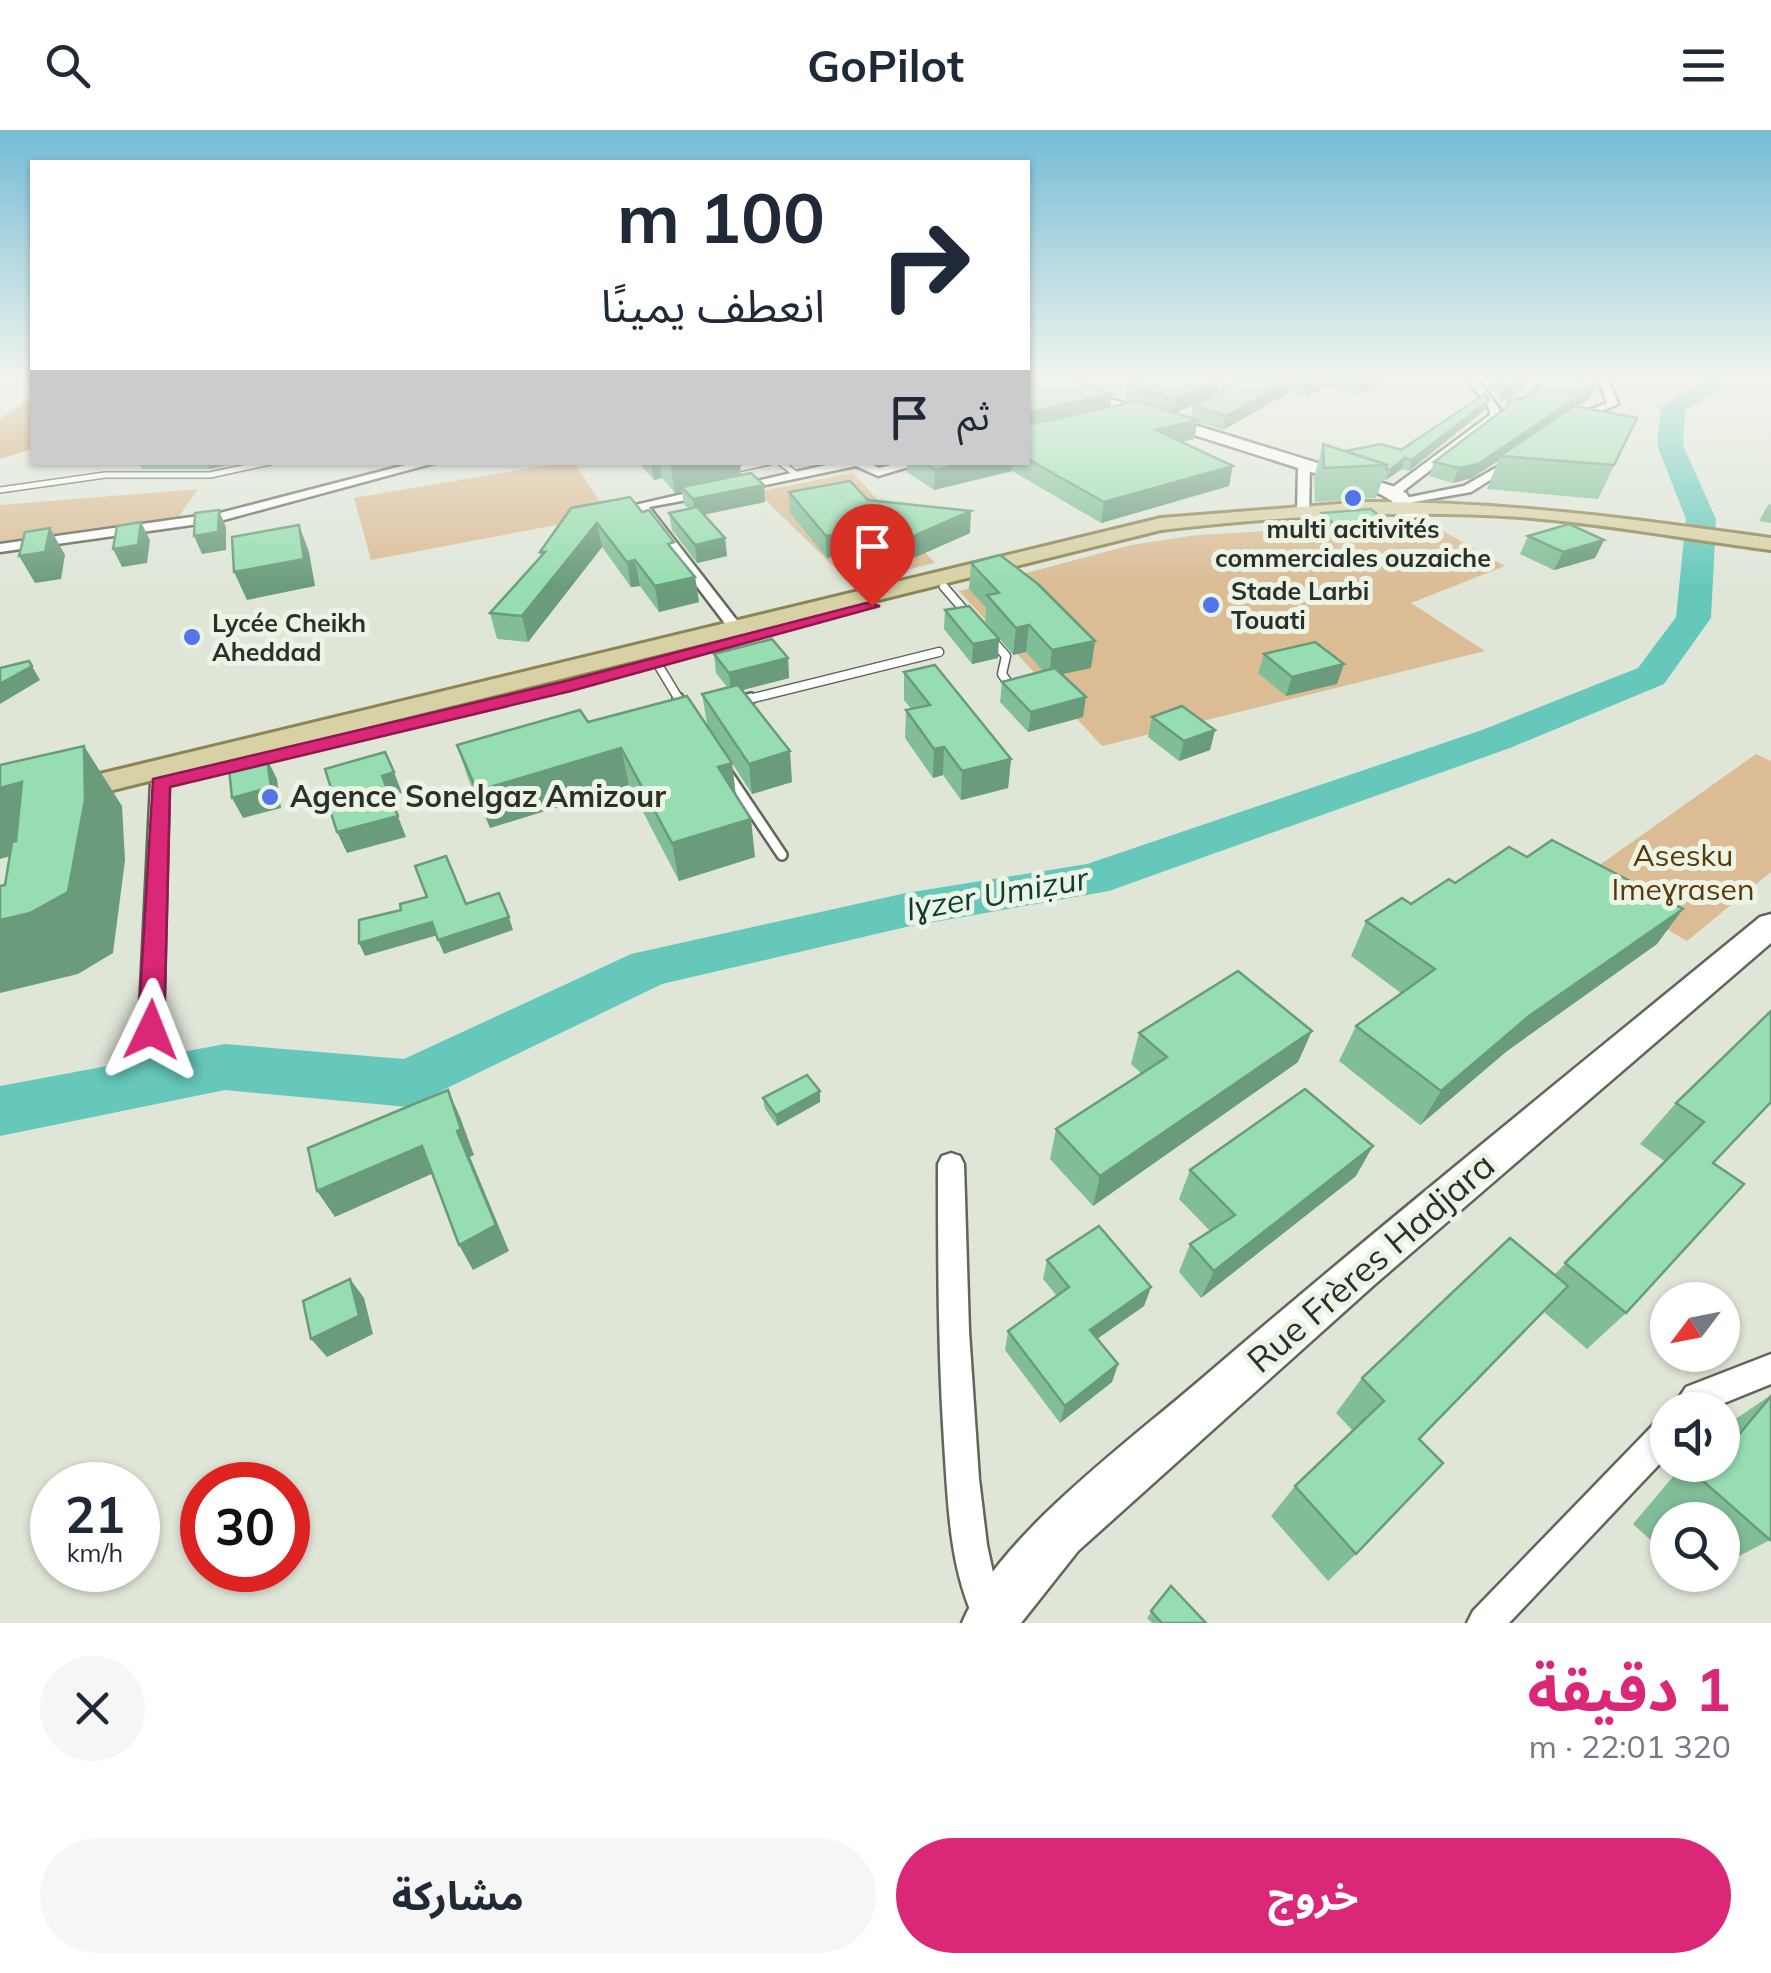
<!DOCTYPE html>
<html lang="ar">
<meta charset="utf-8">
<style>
body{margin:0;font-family:Mulish,"Noto Sans Arabic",sans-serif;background:#f6f6f7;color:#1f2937;direction:rtl;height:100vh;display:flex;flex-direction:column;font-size:38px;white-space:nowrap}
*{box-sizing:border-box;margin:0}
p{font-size:32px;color:#747a83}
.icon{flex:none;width:55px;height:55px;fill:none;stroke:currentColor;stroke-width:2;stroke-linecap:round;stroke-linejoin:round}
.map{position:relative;height:1493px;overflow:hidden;direction:ltr}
.details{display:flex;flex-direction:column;background:#fff;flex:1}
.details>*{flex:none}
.guide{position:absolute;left:30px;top:30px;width:1000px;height:305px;border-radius:0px;box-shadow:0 2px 8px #0004;direction:rtl;background:#fff;color:#1f2937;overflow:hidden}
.needle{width:65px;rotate:238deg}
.buttons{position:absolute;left:1650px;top:1152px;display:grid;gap:20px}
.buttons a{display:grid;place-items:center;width:90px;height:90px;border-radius:50%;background:#fff;box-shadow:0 2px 8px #0004;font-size:50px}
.speed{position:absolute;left:30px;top:1332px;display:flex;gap:20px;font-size:50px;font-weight:700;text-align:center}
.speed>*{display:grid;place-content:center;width:130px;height:130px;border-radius:50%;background:#fff;box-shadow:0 2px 8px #0004;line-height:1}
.speed small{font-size:25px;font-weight:400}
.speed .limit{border:15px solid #d22;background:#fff;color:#111}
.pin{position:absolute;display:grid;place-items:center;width:85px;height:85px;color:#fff;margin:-102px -42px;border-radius:50% 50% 50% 0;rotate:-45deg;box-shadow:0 0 10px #0007}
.pin .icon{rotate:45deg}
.me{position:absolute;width:110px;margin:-55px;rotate:2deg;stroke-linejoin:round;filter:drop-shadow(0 0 8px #0008)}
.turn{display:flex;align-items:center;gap:35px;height:210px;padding:0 40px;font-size:45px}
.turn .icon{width:130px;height:130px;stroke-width:2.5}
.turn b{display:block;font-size:70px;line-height:85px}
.then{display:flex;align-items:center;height:95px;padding:0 40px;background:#0003;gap:20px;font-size:38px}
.round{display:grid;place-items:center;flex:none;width:105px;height:105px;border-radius:52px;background:#f6f6f7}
.overview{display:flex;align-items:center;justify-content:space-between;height:170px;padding:0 40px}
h1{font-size:60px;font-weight:700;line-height:75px;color:#db2777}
.primary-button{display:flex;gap:20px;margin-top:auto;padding:20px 40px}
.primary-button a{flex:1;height:115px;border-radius:60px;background:#db2777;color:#fff;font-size:40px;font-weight:700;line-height:115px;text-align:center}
.primary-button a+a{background:#f6f6f7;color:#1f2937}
header{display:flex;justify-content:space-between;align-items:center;height:130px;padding:0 40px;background:#fff;font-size:45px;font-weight:700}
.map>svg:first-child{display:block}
</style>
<header><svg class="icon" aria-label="menu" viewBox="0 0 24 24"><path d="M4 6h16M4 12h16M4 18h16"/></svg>GoPilot<svg class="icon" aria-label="search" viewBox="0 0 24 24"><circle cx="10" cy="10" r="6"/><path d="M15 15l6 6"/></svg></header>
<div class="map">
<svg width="1771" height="1493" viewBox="0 0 1771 1493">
<rect width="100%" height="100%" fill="#dfe6d8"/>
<g fill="#dbbc95">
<polygon points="560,333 574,333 609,385 371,430 354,368"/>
<polygon points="853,343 935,433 851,453 757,362"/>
<polygon points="198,359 175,392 100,397 0,414 0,375"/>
<polygon points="1427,392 1505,436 1411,473 1485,521 1102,616 959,461 1131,415 1197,405"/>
<polygon points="1756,624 1771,631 1771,742 1687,811 1580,749"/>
</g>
<polygon fill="#cd9f63" points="32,267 32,319 0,329 0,289"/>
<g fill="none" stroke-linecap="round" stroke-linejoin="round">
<polygon fill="#66c8bb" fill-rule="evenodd" points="1700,248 1724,248 1726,256 1685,280 1683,315 1716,389 1711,488 1664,554 1510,618 1109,761 906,797 662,854 408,977 225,960 0,1006 0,956 225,914 404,929 631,824 906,763 1087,734 1482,600 1638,538 1676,487 1686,389 1657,315 1661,277 1701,253"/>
<defs>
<g id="service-far2">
<polyline points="1204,248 1230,263 1225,267"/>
<polyline points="780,332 797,345"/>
<polyline points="727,341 769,332"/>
<polyline points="0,360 105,345 210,345 270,332"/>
</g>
<g id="service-far1">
<polyline points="944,457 970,487"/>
<polyline points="992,510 1006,526 1002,544 1014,562"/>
<polyline points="657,533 680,571"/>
<polyline points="741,571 939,522"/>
</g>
<g id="service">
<polyline points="678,568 685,579"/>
<polyline points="736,572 751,568"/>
<polyline points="727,643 782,725"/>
</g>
<g id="minor">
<polygon points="1466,248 1476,248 1499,278 1500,286 1397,366 1389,366 1389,360 1490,285 1489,278"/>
<polygon points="1598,248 1608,248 1618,274 1576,292 1568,292 1568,288 1607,273"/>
<polygon points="1515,327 1519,328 1519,332 1471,362 1402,374 1396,370 1464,356"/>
<polygon points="417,332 438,332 220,391 0,422 0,414 220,383"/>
<polygon points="839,332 866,332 879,338 903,332 925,332 878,346 856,336 737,361 731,357"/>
<polygon points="1304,333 1310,336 1309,384 1303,388 1297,384 1298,336"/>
<polygon points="709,358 713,359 713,365 649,377 742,497 735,501 730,500 635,375"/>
<polygon points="160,647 169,653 163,900 159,906 151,909 143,906 139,900 151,653"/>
<path d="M951,1023L960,1026L964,1034L969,1201L979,1349L987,1415L997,1461L1013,1493H976C949,1438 948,1372 944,1312C938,1219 938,1127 938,1034L942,1026Z"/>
<polygon points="1771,1224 1771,1254 1707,1280 1671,1280 1686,1257"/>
<polygon points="1668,1287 1668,1325 1509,1493 1467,1493 1473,1481 1657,1291"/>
</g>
<g id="secondary">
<polygon points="1073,248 1089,248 1082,255 1094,264 1392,356 1406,363 1421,386 1404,390 1392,371 1380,364 1084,270 1065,255"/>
<path d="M1771,784V813L1374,1155L1078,1421L1021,1493H962C997,1408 1128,1312 1199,1251C1383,1093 1572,941 1760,787Z"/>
</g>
<path id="primary" d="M1364,372C1502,371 1634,389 1771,408V420C1687,409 1605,394 1520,387C1401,379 1280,386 1161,400L0,688V668L1161,388Z"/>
</defs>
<use href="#service-far2" stroke="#606659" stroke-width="8"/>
<use href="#service-far1" stroke="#606659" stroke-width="11"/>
<use href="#service" stroke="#606659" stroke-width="14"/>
<use href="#minor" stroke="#606659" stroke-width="5"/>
<use href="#secondary" stroke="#606659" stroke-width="5"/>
<use href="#primary" stroke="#8b8453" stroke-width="6"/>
<use href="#service-far2" stroke="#fff" stroke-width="5"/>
<use href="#service-far1" stroke="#fff" stroke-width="8"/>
<use href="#service" stroke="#fff" stroke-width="9"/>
<use href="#minor" fill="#fff" fill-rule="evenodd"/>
<use href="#secondary" fill="#fff" fill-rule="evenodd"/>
<use href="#primary" fill="#d8d1a5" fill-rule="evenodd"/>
</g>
<g fill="#81be98" fill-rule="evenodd">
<path d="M1028,248L1084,255L1112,264L1110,277L1133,272L1125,270L1128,255L1220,248L1217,262L1264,250L1256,248H1390L1360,265L1327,256L1307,266L1289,261V260L1288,263L1223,300L1197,292L1194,309L1182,312L1229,356L1101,393L1012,341L934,360L907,342V332H1028ZM1214,264L1193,276L1191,288L1176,283Z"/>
<polygon points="1486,248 1534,248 1509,269 1499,271 1497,263 1488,257 1491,249"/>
<polygon points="1581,253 1589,269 1577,277 1637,288 1598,369 1487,359 1498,331 1472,348 1453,353 1429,346 1434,332 1526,267"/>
<polygon points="1485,280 1409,341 1402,339 1386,350 1383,349 1376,368 1315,372 1314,347 1323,314 1345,321 1401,320"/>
<polygon points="139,332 241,332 209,339 142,339"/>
<polygon points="638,332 740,332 741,345 764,355 765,372 704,385 725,408 727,426 697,433 672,400 669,383 689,379 684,374 682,361 675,363 662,348 654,350"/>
<polygon points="789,362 868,370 970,403 900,434 891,430 883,433 859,421 827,428 790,383"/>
<polygon points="1771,374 1771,393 1759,391 1768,375"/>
<polygon points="571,378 642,382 695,447 699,472 659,482 640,456 631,457 602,417 528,512 497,509 490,483 541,426 540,422"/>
<polygon points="1322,383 1384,390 1381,399 1332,403 1319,391"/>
<polygon points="1528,406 1604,410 1595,428 1554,440 1520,424"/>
<polygon points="971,433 1095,511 1091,538 1062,544 1083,587 1028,602 1000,572 1002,552 1043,541 1026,522 1013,525 985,491 986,478 969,459"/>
<polygon points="945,480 998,528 972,534 944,499"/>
<polygon points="714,524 788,528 789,548 742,560 792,652 752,664 732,633 736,665 755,727 679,751 629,655 490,698 469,651 457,615 588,592 707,594 702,564 727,557 716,543"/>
<polygon points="1264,524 1337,554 1286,566 1258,543"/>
<polygon points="904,542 1011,629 1008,658 961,670 943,645 933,648 905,608 906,580 911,579 904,570"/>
<polygon points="1152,587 1215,600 1210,620 1179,631 1148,607"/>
<polygon points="1455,753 1657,814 1507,921 1420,995 1339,931 1356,896 1401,863 1351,826 1366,791 1411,774"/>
<polygon points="1771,881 1713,1033 1626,1183 1587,1219 1544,1182 1420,1309 1356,1424 1328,1451 1271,1386 1295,1356 1353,1301 1336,1283 1362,1248 1554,1145 1666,1032 1640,1014 1676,973"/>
<polygon points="1139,903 1298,932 1093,1076 1050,1029 1056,999 1142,944 1131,934"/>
<polygon points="763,968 820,972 777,996 765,979"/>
<polygon points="1190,1040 1356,1046 1201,1168 1179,1142 1190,1114 1210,1101 1179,1069"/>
<polygon points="1047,1130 1151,1157 1144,1176 1097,1209 1118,1234 1112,1252 1060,1293 1005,1220 1008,1201 1057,1166 1043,1149"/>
<polygon points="1771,1265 1770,1410 1722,1435 1722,1390 1668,1390 1668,1426 1633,1394 1683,1335 1722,1335 1722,1298"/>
<polygon points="1687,1445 1704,1445 1693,1451"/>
<polygon points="1171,1456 1206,1493 1152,1493 1147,1488"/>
</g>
<g fill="#699b7c">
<polygon points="1220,248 1217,263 1173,284 1176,269"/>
<polygon points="1318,248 1329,248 1327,256 1307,266 1311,251"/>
<polygon points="1368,248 1390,248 1360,265 1364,250"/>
<polygon points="1524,248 1534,248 1509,269 1499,271 1504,258"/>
<polygon points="1291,250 1288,263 1223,300 1226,286"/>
<polygon points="1595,256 1589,269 1505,326 1500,326 1498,331 1472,348 1453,353 1459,338"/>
<polygon points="1112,264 1109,282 1028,301 1029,282"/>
<polygon points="1489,270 1485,280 1409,341 1412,330"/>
<polygon points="1198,290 1194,309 1153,319 1156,300"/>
<polygon points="1405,328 1402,339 1386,350 1390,340"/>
<polygon points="207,332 241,332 209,339"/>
<polygon points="651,332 659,332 662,348 654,350"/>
<polygon points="670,332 740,332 741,349 682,357 682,361 675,363"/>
<polygon points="965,332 1012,332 1012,341 934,360 935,340"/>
<polygon points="1233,336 1229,356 1101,393 1104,372"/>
<polygon points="764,355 765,372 695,386 693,369"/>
<polygon points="219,380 226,397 226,420 202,424 194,406"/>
<polygon points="971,381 970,403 900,434 900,412"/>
<polygon points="141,392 150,410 147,433 122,437 113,419"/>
<polygon points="597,393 602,417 528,512 522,486"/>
<polygon points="299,395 309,422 315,456 247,470 234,442"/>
<polygon points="50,398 65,425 61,449 35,453 19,426"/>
<polygon points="859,399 859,421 827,428 826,406"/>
<polygon points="725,408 727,426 697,433 695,415"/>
<polygon points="891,408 891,430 883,433 883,411"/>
<polygon points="1604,410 1595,428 1554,440 1563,422"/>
<polygon points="635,430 640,456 631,457 627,432"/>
<polygon points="695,447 699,472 659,482 655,456"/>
<polygon points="1029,495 1026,522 1013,525 1016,498"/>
<polygon points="999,509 998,528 972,534 973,514"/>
<polygon points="1095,511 1091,538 1049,547 1052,520"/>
<polygon points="788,528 789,548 731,563 729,543"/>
<polygon points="29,531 40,550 0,574 0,554"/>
<polygon points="1344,534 1337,554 1286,566 1292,547"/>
<polygon points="1086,567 1083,587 1028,602 1031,582"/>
<polygon points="1215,600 1210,620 1179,631 1184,611"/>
<polygon points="84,616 122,676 125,730 113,823 78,844 0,863 0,790"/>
<polygon points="944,617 943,645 933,648 934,619"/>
<polygon points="621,618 629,655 490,698 477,661"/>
<polygon points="790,621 792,652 752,664 749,634"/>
<polygon points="267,629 277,649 281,678 243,688 232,668"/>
<polygon points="1011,629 1008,658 961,670 962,641"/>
<polygon points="732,633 736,670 718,637"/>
<polygon points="394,642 402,663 390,666 406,707 347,723 337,702 382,646"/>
<polygon points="22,652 64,712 0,729 0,658"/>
<polygon points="751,689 755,727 679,751 672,713"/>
<polygon points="1683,779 1657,814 1507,921 1420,995 1441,961 1529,886"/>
<polygon points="509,787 513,800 444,824 438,810"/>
<polygon points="432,792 438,805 365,826 359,813"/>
<polygon points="1312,901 1298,932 1093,1076 1100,1046"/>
<polygon points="448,960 460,987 474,1025 470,1027 509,1121 473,1140 459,1115 457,1001"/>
<polygon points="820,961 820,972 777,996 776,985"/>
<polygon points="422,1016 436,1042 335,1087 317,1061"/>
<polygon points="1373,1016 1356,1046 1201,1168 1214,1141"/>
<polygon points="350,1149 364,1168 373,1204 327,1227 311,1209"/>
<polygon points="1568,1156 1533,1193 1389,1341 1419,1309"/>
<polygon points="1151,1157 1144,1176 1084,1218 1090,1200"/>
<polygon points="1118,1234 1112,1252 1060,1293 1065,1276"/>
</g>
<g fill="#96ddb1" stroke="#699b7c" stroke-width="2.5">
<polygon points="1028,248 1073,248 1084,255 1112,264 1029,282 1028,294"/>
<polygon points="1146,248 1219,248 1176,269 1128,255"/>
<polygon points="1297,248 1318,248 1311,251"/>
<polygon points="1499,248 1524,248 1515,256 1504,258 1502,250"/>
<polygon points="1547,248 1581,248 1576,251 1595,256 1478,334 1459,338 1434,332 1507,277 1509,271 1526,267"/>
<polygon points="1239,250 1291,250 1226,286 1193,276"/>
<polygon points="1485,264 1489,270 1412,330 1405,328 1390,340 1386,339 1387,335 1345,321 1381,314 1401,320"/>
<polygon points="1137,271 1198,290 1156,300 1233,336 1104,372 1028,329 1028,295"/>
<polygon points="1574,276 1637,288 1614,335 1500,326"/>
<polygon points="1323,314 1387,335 1324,338"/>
<polygon points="924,332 965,332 935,340"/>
<polygon points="751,343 764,355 693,369 682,357"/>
<polygon points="850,351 868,370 971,381 900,412 891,408 883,411 859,399 826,406 789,362"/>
<polygon points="630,367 642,382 649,380 674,412 668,414 695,447 655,456 635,430 627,432 597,393 522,486 490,483 545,422 540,422 571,378"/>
<polygon points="697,377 725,408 695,415 669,383"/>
<polygon points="1371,379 1384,390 1334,394 1322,383"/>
<polygon points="219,380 218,402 194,406 195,383"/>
<polygon points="141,392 138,415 113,419 117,396"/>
<polygon points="1569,394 1604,410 1563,422 1528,406"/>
<polygon points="299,395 304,429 234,442 232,407"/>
<polygon points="50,398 45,422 19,426 25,402"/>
<polygon points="1000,425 1038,454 1095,511 1052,520 1029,495 1016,498 987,465 999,463 971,433"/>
<polygon points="969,476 999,509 973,514 945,480"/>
<polygon points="772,509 788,528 729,543 714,524"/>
<polygon points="1315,512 1344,534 1292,547 1264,524"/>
<polygon points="29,531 32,536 0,554 0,538"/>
<polygon points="935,535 1011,629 962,641 944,617 934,619 906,580 930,575 904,542"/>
<polygon points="1055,538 1086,567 1031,582 1002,552"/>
<polygon points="738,555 790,621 749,634 702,564"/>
<polygon points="687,566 732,633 718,637 751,689 672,713 621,618 477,661 457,615 580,580 588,592"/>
<polygon points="1182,576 1215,600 1184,611 1152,587"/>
<polygon points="84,616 85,670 68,762 30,783 0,790 0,756 5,755 12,712 16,711 22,652 0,658 0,635"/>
<polygon points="385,622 394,642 382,646 398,686 337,702 327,670 334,668 325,639"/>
<polygon points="267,629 271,657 232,668 229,639"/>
<polygon points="1552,710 1683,779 1529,886 1441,961 1356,896 1435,839 1366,791 1402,768 1411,774 1449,749 1455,753 1509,717 1527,727"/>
<polygon points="446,726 466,774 499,763 509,787 438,810 432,792 359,813 359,790 401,780 400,774 427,767 415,736"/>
<polygon points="1238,841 1312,901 1100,1046 1056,999 1167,927 1139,903"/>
<polygon points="1771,881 1771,972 1713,1033 1744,1054 1626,1183 1565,1133 1704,992 1676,973"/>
<polygon points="807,945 820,961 776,985 763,968"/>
<polygon points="1305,959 1373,1016 1214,1141 1190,1114 1235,1085 1190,1040"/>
<polygon points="448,960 461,999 457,1001 496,1095 459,1115 422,1016 317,1061 308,1018"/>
<polygon points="1099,1096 1151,1157 1090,1200 1118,1234 1065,1276 1008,1201 1069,1157 1047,1130"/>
<polygon points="1510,1108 1568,1156 1419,1309 1443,1333 1356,1424 1295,1356 1384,1271 1362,1248"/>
<polygon points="350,1149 359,1186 311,1209 303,1171"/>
<polygon points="1771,1266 1771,1409 1770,1410 1702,1350 1714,1335 1722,1335 1722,1325"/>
<polygon points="1171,1456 1206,1493 1162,1493 1151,1481"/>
</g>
<linearGradient id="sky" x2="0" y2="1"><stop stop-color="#74bcd6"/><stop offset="0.54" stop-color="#f1f4ed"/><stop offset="1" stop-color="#f1f4ed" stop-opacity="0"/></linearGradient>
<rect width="1771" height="457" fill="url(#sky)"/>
<polygon fill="#db2777" stroke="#8e194d" stroke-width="2.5" points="866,473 880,476 571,561 170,657 164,900 160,908 142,908 138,900 153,649 562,552"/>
<g fill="#5275ea" stroke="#ecf4e5" stroke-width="4">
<circle cx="1353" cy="368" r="10"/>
<circle cx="1211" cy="475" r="10"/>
<circle cx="192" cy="507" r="10"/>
<circle cx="270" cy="667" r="10"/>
</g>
<g text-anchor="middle" stroke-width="10" stroke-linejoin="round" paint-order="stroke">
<g font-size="25" font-weight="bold" fill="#2d302a" stroke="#ecf4e5" text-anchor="start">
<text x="1353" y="408" text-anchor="middle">multi acitivités<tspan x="1353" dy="29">commerciales ouzaiche</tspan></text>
<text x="1231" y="470">Stade Larbi<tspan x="1231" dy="29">Touati</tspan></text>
<text x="212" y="502">Lycée Cheikh<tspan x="212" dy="29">Aheddad</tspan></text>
</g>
<g font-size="30" font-weight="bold" fill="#2d302a" stroke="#ecf4e5" text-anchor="start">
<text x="290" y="677">Agence Sonelgaz Amizour</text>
</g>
<g font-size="30" fill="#593907" stroke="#ecf4e5">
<text x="1683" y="736">Asesku<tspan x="1683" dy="34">Imeɣrasen</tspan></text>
</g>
<g font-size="32" font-style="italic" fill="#0e3d37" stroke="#ecf4e5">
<text transform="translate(997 764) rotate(-10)" y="11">Iɣzer Umiẓur</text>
</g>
<g font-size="35" fill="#2d302a" stroke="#ecf4e5">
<text transform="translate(1371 1133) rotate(-41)" y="12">Rue Frères Hadjara</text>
</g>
</g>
</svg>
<div class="buttons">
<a><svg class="needle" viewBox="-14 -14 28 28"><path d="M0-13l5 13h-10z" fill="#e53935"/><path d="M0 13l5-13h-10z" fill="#747a83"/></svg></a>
<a><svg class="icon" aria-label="sound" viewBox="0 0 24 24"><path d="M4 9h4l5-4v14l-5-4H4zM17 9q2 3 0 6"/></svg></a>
<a><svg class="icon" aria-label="search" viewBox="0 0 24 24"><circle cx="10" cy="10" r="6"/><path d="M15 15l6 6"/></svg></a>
</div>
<div class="speed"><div>21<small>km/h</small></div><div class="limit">30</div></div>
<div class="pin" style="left:872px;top:476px;background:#d93025"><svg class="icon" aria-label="arrive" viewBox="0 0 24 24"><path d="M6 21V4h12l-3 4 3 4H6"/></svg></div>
<svg class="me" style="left:151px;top:900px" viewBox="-20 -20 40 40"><path d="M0-17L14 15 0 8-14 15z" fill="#db2777" stroke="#fff" stroke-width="4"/></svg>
<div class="guide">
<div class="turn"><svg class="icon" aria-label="right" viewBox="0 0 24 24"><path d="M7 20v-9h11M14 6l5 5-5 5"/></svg><div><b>100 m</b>انعطف يمينًا</div></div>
<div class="then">ثم<svg class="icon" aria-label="arrive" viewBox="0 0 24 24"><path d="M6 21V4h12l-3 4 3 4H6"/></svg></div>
</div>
</div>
<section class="details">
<div class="overview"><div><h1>1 دقيقة</h1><p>320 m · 22:01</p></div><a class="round"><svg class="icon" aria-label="close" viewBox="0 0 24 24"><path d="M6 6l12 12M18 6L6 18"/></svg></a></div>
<div class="primary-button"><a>خروج</a><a>مشاركة</a></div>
</section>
